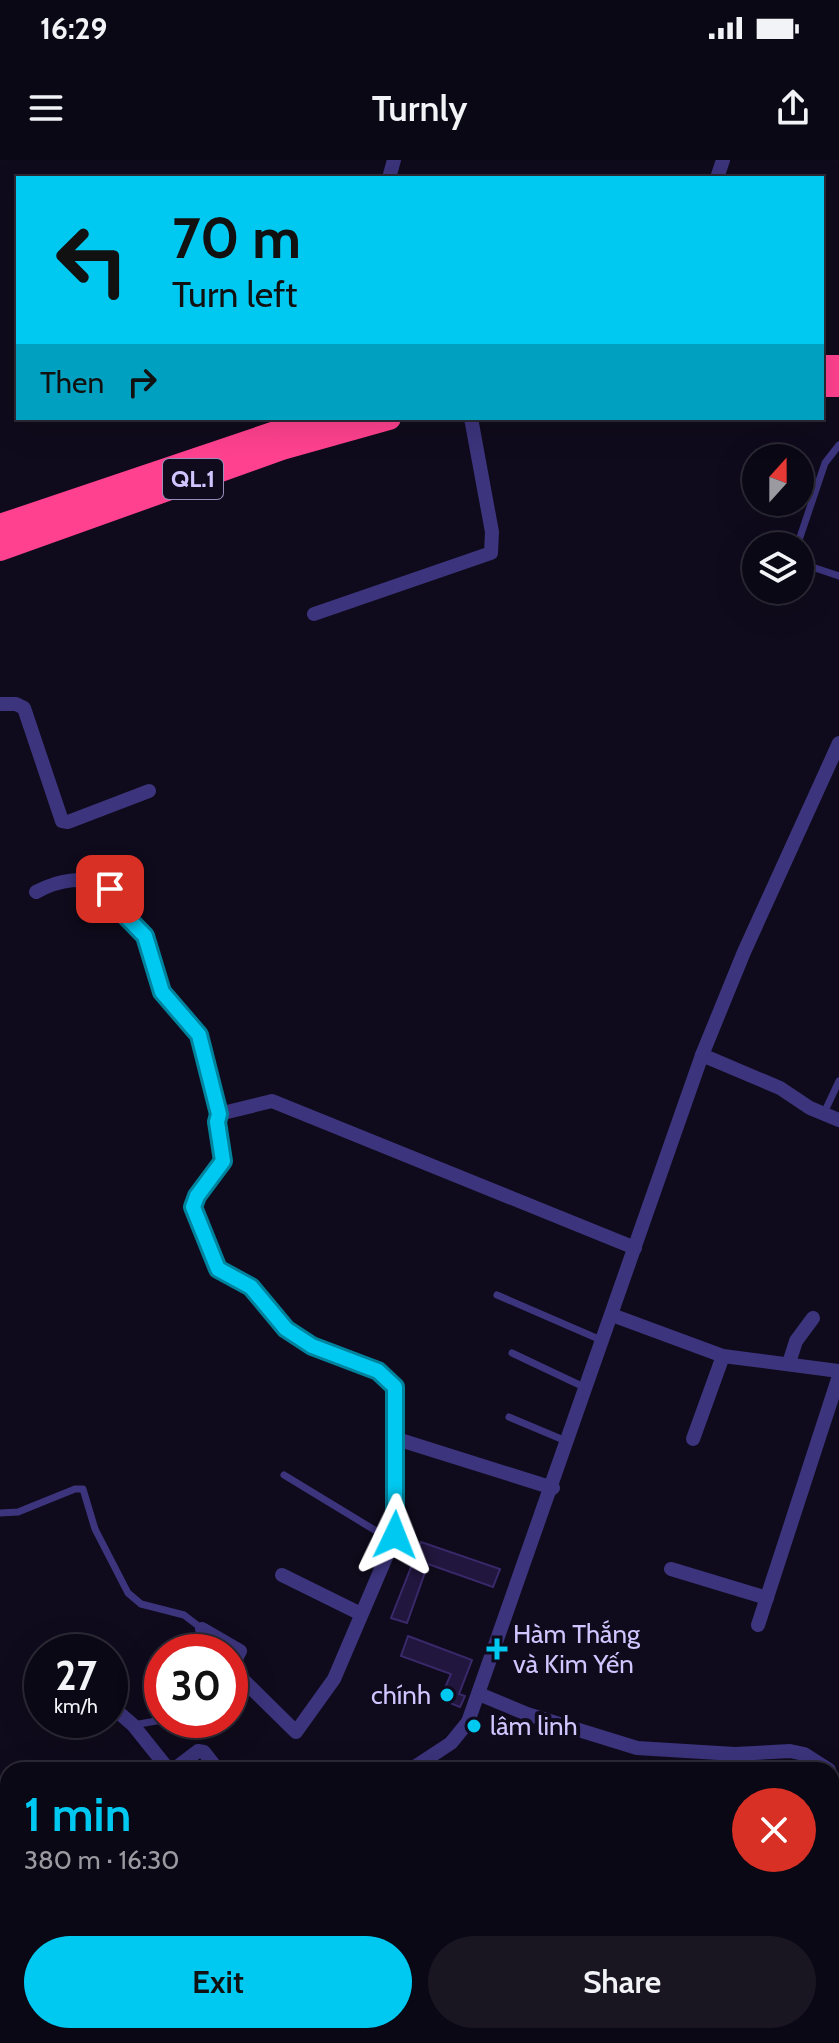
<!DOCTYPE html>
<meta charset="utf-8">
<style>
body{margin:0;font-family:Cabin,sans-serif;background:#191622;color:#f1f3f6;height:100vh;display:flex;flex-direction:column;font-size:30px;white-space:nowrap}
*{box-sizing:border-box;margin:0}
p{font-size:26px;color:#9a9aa0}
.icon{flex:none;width:44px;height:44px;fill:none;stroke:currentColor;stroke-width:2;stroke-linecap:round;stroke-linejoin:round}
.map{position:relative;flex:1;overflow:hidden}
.drawer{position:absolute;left:0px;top:1602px;width:840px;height:282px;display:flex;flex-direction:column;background:#0b0815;border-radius:24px 24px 0 0;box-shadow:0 8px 32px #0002,0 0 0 2px #2b2934}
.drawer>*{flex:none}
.guide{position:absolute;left:16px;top:16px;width:808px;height:244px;border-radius:0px;box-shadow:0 8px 32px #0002,0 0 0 2px #2b2934;background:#00c9f1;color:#111;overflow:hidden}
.needle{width:52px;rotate:21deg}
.controls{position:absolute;left:742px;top:284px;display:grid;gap:16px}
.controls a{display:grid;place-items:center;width:72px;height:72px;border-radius:50%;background:#0b0815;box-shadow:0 8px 32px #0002,0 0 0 2px #2b2934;font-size:40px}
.speed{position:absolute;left:24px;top:1474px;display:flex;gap:16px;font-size:40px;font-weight:700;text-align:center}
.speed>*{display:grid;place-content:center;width:104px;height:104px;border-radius:50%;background:#0b0815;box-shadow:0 8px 32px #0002,0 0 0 2px #2b2934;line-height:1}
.speed small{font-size:20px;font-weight:400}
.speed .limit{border:12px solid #d22;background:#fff;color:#111}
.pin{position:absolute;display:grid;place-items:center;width:68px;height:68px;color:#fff;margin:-34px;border-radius:16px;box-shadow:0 4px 12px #0006}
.me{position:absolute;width:88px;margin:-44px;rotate:2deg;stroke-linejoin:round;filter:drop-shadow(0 0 6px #0008)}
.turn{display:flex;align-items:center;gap:28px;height:168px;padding:0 24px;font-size:36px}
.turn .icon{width:104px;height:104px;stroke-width:2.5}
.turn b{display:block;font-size:56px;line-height:68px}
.then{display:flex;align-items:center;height:76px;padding:0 24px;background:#0003;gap:16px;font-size:30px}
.round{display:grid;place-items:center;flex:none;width:84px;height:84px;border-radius:42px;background:#191622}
.headline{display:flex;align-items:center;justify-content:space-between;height:136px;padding:0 24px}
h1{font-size:48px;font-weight:600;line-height:60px;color:#00c9f1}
.cta{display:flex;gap:16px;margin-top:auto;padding:16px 24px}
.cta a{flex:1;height:92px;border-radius:48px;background:#00c9f1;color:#111;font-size:32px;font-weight:600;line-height:92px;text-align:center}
.cta a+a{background:#191622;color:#f1f3f6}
.status{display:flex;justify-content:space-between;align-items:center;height:56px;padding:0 40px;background:#0b0815;direction:ltr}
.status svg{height:22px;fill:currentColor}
header{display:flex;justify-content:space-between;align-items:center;height:104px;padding:0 24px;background:#0b0815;font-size:36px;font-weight:600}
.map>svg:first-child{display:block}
</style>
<div class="status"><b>16:29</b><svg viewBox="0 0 49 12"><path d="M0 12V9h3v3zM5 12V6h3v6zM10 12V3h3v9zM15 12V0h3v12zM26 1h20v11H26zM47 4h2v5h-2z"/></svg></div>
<header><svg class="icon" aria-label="menu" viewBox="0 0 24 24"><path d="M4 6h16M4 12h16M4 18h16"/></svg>Turnly<svg class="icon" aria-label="share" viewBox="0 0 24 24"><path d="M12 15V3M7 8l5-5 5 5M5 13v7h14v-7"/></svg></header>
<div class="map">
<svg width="839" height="1883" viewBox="0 0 839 1883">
<rect width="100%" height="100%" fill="#0f0b1c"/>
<g fill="#21163d" stroke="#39286a" stroke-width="2">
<polygon points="421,1382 500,1409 493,1427 428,1404 407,1463 391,1458"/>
<polygon points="408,1476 472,1500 459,1534 465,1536 460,1547 440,1539 451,1514 401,1496"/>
</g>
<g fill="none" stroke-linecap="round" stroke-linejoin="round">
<g stroke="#3c347c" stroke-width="7">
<polyline points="797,386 825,303 839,285"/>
<polyline points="800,403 839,416"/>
<polyline points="824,953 839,921"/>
<polyline points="497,1135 601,1180"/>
<polyline points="512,1193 586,1228"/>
<polyline points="509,1257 566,1281"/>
<polyline points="284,1315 391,1380"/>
<polyline points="0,1353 18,1352 75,1329 83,1329 95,1369 128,1433 141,1444 184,1455 201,1468"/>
<polyline points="133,1565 162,1560"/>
</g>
<g stroke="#3c347c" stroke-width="14">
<polyline points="389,18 394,0"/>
<polyline points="717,18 723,0"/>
<polyline points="314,454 491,393 492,372 471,258"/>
<polyline points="0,544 16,544 24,548 62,661 68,662 149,631"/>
<path d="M36,732C58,720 86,714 110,729L114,744L145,776L154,815L162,832L199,875L219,954"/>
<polyline points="702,895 780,928 810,948 839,960"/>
<polyline points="612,1155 723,1196 839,1211"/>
<polyline points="789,1203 796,1181 813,1158"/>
<polyline points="397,1279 553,1328"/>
<polyline points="693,1279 723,1196"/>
<polyline points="671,1409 767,1438"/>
<polyline points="282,1415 361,1454"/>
<polyline points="758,1465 839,1216"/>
<polyline points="202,1469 240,1491 231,1508 296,1572 334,1519 393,1381 396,1234 392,1221 378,1211 317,1189 286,1169 251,1127 218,1109 193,1047 197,1036 222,1006 217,962 219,954 272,941 635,1088"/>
<polyline points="479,1534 527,1554 637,1588 735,1594 790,1591 804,1594 829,1610"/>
<polyline points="110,1545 133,1565 169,1610"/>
<polyline points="173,1610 198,1591 204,1592 218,1610"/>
<polyline points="410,1610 451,1583 468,1562 702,895 744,792 839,583"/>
<polyline points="735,1610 735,1594"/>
<polyline points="0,1835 8,1837"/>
<polyline points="57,1876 64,1883"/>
<polyline points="118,1876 127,1883"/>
<polyline points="478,1876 482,1883"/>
<polyline points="73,1883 81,1876"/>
</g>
<g stroke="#ff418f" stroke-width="24">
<polyline points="822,207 839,207"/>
<polyline points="822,225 839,225"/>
<polyline points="0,366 320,258"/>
<polyline points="0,389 282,288 389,258"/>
</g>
</g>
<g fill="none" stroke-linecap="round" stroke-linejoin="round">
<defs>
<polyline id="route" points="110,729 114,744 145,776 162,832 199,875 219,954 217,962 223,1001 197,1036 193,1047 218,1109 251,1127 286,1169 312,1186 378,1211 395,1227 395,1375"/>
</defs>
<use href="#route" stroke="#00839d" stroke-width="20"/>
<use href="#route" stroke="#00c9f1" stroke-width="14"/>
</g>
<g fill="#00c9f1" stroke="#0f0b1c" stroke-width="3">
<path d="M493 1477h8v8h8v8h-8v8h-8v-8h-8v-8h8z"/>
<circle cx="447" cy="1535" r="8"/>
<circle cx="474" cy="1566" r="8"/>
</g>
<g text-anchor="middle" stroke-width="8" stroke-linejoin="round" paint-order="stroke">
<rect fill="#0f0b1c" stroke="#968ebb" stroke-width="2" x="163" y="299" width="60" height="40" rx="6"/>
<g font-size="24" font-weight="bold" fill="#d0c6ff">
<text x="193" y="327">QL.1</text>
</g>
<g font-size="26" fill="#d0c6ff" stroke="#0f0b1c" text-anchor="start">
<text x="513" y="1483">Hàm Thắng<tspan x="513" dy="30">và Kim Yến</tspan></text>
<text x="431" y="1544" text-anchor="end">chính</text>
<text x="490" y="1575">lâm linh</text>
</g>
</g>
</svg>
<div class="controls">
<a><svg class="needle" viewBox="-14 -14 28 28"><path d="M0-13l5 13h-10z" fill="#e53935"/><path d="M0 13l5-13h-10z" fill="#9a9aa0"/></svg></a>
<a><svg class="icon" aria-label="layers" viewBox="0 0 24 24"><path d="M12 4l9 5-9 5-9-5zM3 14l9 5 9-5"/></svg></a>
</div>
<div class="speed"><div>27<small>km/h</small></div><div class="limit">30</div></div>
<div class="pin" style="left:110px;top:729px;background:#d93025"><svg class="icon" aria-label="arrive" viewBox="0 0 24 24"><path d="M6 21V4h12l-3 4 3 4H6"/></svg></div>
<svg class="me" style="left:395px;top:1375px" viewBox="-20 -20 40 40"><path d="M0-17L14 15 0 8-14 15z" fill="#00c9f1" stroke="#fff" stroke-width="4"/></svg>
<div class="guide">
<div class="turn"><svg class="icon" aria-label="left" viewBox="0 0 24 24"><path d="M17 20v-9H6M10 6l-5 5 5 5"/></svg><div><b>70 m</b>Turn left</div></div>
<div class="then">Then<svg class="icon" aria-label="right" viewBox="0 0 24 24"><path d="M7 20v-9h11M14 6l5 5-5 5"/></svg></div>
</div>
<section class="drawer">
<div class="headline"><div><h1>1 min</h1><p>380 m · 16:30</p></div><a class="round" style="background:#d93025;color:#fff"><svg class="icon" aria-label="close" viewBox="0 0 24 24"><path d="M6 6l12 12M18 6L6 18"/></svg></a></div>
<div class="cta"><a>Exit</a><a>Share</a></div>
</section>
</div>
